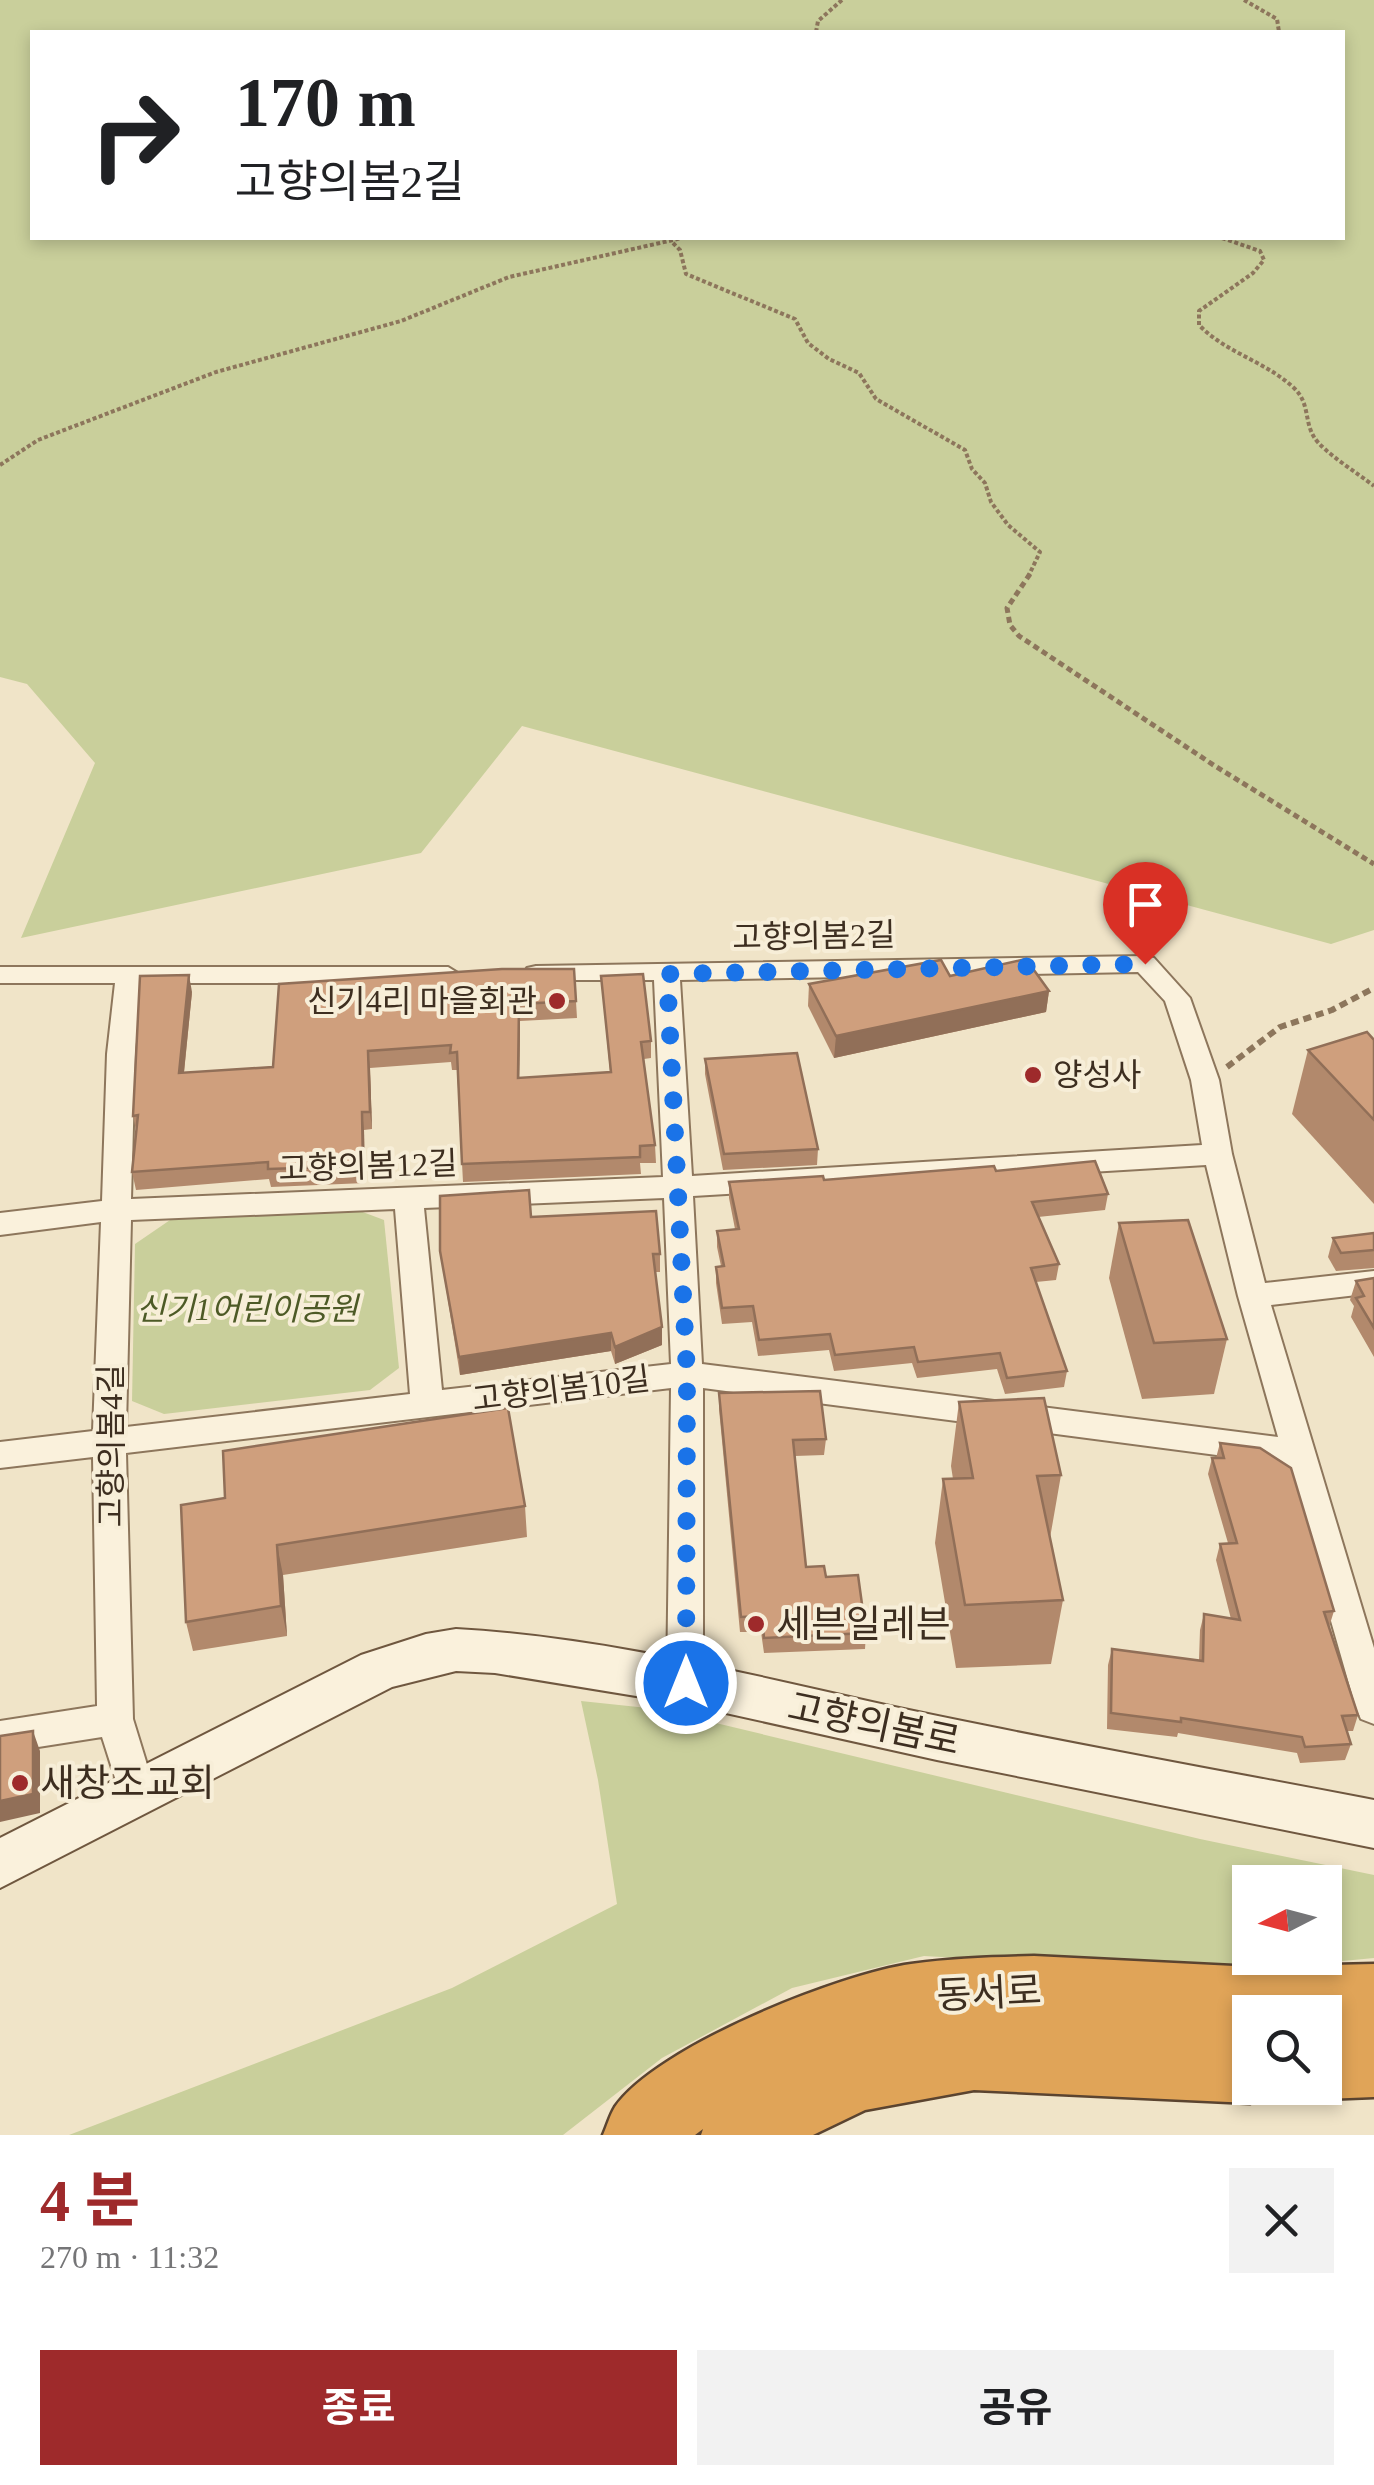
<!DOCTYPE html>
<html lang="ko">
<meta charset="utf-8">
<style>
body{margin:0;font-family:"Times New Roman","Noto Sans KR",serif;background:#f2f2f2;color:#202124;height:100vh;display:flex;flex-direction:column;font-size:38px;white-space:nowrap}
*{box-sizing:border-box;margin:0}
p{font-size:32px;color:#757577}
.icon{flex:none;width:55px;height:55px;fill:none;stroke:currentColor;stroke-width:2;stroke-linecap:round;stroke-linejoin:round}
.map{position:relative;height:2135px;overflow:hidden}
.panel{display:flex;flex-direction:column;background:#fff;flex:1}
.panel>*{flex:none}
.banner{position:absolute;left:30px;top:30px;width:1315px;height:210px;border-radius:0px;box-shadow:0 5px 15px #0003;background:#fff;color:#202124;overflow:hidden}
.needle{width:65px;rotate:264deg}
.buttons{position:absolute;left:1232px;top:1865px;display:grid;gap:20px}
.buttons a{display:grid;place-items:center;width:110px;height:110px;border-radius:0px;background:#fff;box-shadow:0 5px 15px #0003;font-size:50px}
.pin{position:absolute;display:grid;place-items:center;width:85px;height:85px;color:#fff;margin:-102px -42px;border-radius:50% 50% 50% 0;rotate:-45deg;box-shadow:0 0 10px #0007}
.pin .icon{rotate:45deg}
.me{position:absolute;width:110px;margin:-55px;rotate:0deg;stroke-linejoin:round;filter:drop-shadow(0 0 8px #0008)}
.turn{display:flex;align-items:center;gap:35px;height:210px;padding:0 40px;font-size:45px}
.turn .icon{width:130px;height:130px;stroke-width:2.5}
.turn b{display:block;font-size:70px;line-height:85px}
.round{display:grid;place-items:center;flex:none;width:105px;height:105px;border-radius:0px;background:#f2f2f2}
.head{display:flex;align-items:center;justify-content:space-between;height:170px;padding:0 40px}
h1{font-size:60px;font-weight:700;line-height:75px;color:#9e2a2b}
.button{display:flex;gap:20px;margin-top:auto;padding:20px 40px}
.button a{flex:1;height:115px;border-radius:0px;background:#9e2a2b;color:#fff;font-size:40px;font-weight:700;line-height:115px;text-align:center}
.button a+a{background:#f2f2f2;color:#202124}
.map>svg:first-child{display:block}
</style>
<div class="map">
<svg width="1374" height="2135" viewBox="0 0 1374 2135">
<rect width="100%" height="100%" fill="#f0e4c8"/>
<g fill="#c9cf9b" fill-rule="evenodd">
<path d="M0,0H1374V930L1331,944L522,726L421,853L21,938L95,763L27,684L0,677ZM32,32H1342V238H32Z"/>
<polygon points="352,1208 384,1220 399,1368 370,1390 164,1414 132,1401 135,1244 173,1218"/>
<path d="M581,1701L657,1709L1200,1839L1374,1875V1958L1219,1973L924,1956L792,1988L662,2058L563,2135H69L452,1988L617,1904L598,1780ZM1250,1882H1325V1958H1250Z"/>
</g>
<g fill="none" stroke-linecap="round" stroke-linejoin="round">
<defs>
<path id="street" d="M1145,956L1154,958L1190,998L1219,1080L1232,1154L1265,1283L1374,1271V1293L1271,1305L1374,1648V1724L1361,1719L1356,1708L1286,1464L703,1388V1683L698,1694L685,1699L672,1694L667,1683L671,1388L126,1453L133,1719L156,1794L150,1806L137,1811L124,1806L102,1737L0,1753V1721L97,1706L93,1457L0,1468V1442L93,1431L101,1222L0,1235V1213L102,1201L107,1054L115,983H0V967H448L461,975L448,983H141L135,1054L131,1199L663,1177L654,980H527L523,974L527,968L536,966ZM1138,972L1165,1001L1191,1080L1202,1145L692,1176L680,980ZM1206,1165L1238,1296L1278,1437L702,1364L693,1196ZM664,1198L671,1364L442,1390L424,1208ZM395,1209L410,1394L126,1427L131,1220Z"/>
<path id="secondary" d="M456,1629C607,1637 757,1677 904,1709C1060,1742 1217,1770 1374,1800V1848L937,1760L685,1704L495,1673L456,1671L392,1687L0,1888V1838L361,1655L426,1634Z"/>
<path id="highway" d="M1034,1956L1254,1967L1374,1964V2097L1325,2099L1299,2088H1325V2012H1250V2088H1278L1276,2092L1250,2103L974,2090L865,2110L813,2135H701L703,2129L695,2135H603C607,2126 610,2115 615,2107C656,2047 839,1974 911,1964C952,1958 993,1957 1034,1956Z"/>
</defs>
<use href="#street" stroke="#8d765c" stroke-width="4"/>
<use href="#secondary" stroke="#6f573f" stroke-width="4"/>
<use href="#highway" stroke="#5b4430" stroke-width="5"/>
<g stroke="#8d765c" stroke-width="4" stroke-dasharray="4 2.5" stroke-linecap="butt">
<polyline points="1244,0 1277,19 1279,32"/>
<polyline points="816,32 818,21 842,0"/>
<path d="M1222,238L1260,251L1264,260L1253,273L1199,311V325C1226,353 1265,361 1294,388C1310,403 1304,421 1314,437C1323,452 1359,474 1374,486"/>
<polyline points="673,243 680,250 686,274 795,319 808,343 829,359 859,373 876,399 965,450 972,469 985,483 991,502 1008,525 1040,552 1028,577"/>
<polyline points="0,465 38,440 216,372 401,321 509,277 682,238"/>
</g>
<polyline stroke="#8d765c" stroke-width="5" stroke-dasharray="6 4" stroke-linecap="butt" points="1030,574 1007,608 1010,625 1019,636 1215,766 1374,864"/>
<polyline stroke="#8d765c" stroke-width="6" stroke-dasharray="8 5" stroke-linecap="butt" points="1227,1067 1280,1027 1332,1010 1374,988"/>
<use href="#street" fill="#faf1dc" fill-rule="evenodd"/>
<use href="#secondary" fill="#faf1dc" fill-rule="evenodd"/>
<use href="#highway" fill="#e0a458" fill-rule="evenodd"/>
</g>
<g fill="#b2896c">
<polygon points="574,969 577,1018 520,1021 519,1078 610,1072 601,976 651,1041 651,1058 644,1059 655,1145 656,1163 640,1163 641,1174 463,1182 457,1070 452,1070 451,1062 370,1068 372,1129 364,1130 365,1183 271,1187 269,1179 136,1190 132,1172 136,1130 133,1116 192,992 184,1073 273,1067"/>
<polygon points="950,976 1049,991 1046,1012 834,1058 808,1006 809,984"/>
<polygon points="1374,1040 1374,1204 1292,1114 1308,1050"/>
<polygon points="705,1059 818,1149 817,1165 723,1170 705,1074"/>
<polygon points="996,1171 1108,1194 1105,1210 1038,1217 1059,1264 1056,1280 1036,1282 1067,1371 1064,1387 1005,1394 997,1369 917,1378 912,1363 834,1371 829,1350 758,1356 752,1322 722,1324 716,1283 716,1267 721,1266 717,1247 717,1231 735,1229 729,1198 729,1182 824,1180"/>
<polygon points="531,1217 660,1254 660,1272 655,1272 662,1327 662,1345 615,1364 611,1351 460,1375 440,1251"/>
<polygon points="1119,1223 1227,1339 1214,1394 1142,1399 1109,1278"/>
<polygon points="1374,1233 1374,1268 1336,1271 1328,1257 1333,1238"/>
<polygon points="1374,1278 1374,1357 1351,1317 1354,1306 1350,1300 1356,1281"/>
<polygon points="719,1393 826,1439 824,1455 795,1456 806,1567 826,1577 866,1633 865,1649 764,1653 761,1632 740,1632 719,1409"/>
<polygon points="959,1402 1061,1475 1050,1538 1063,1600 1051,1664 956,1668 935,1543 943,1479 953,1479 951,1466"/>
<polygon points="1220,1443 1334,1611 1329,1627 1358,1715 1353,1731 1346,1731 1351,1744 1345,1760 1300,1763 1297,1753 1178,1733 1177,1737 1107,1729 1108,1665 1112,1649 1199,1660 1200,1630 1204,1614 1231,1619 1216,1560 1220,1544 1228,1543 1208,1474 1212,1458 1216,1458"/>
<polygon points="181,1505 525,1506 527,1537 283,1575 287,1636 193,1651 186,1622"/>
</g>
<g fill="#916f58">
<polygon points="189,975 192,992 182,1091 179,1073"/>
<polygon points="1049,991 1046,1012 834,1058 836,1036"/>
<polygon points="519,1004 520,1021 519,1096 518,1078"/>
<polygon points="368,1051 370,1068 372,1129 370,1112"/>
<polygon points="362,1112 364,1130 365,1183 363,1166"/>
<polygon points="662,1327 662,1345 615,1364 615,1347"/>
<polygon points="611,1333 611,1351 460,1375 459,1357"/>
<polygon points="277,1545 283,1575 287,1636 281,1606"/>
<polygon points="33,1731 40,1751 40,1813 0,1822 0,1801"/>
</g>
<g fill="#cf9f7d" stroke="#916f58" stroke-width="2.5">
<polygon points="1026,959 1049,991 836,1036 809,984 941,960 950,976"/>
<polygon points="502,969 574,969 576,1001 519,1004 518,1078 611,1072 601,976 643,974 651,1041 641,1042 655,1145 640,1146 640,1157 462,1164 457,1052 450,1053 451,1045 368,1051 370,1112 362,1112 363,1166 268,1169 268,1162 132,1172 138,1115 133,1116 140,976 189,975 179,1073 273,1067 279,984"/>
<polygon points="1367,1032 1374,1040 1374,1120 1308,1050"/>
<polygon points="797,1053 818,1149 724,1154 705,1059"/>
<polygon points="1095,1161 1108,1194 1032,1202 1059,1264 1031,1268 1067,1371 1007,1378 1000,1353 918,1362 914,1347 835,1355 830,1334 759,1340 753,1306 722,1308 716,1267 724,1266 717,1231 739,1229 729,1182 823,1176 824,1180 994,1166 996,1171"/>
<polygon points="529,1190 531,1217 656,1211 660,1254 653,1254 662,1327 615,1347 611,1333 459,1357 440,1251 440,1196"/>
<polygon points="1188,1220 1227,1339 1154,1343 1119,1223"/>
<polygon points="1374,1233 1374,1250 1341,1253 1333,1238"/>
<polygon points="1374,1278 1374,1328 1356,1298 1364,1296 1356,1281"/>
<polygon points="820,1391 826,1439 793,1440 806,1567 824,1566 826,1577 858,1575 866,1633 764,1638 762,1616 741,1617 719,1393"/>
<polygon points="1044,1398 1061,1475 1037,1476 1063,1600 965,1605 943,1479 973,1478 959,1402"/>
<polygon points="508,1408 525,1506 277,1545 281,1606 186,1622 181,1505 225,1498 223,1451"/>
<polygon points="1220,1443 1260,1448 1291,1468 1334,1611 1324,1612 1358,1715 1342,1716 1351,1744 1305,1747 1302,1737 1181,1718 1181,1722 1111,1713 1112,1649 1203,1661 1204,1614 1240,1620 1220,1544 1237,1543 1212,1458 1224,1458"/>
<polygon points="33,1731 33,1794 0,1801 0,1736"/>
</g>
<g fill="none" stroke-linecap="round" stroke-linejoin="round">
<polyline stroke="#1a73e8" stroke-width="18" stroke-dasharray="0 32.4" points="686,1683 687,1374 667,974 1145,964"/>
</g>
<g fill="#9e2a2b" stroke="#f7eed8" stroke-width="4">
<circle cx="557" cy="1001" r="10"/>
<circle cx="1033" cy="1075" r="10"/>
<circle cx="756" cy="1624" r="10"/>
<circle cx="20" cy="1783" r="10"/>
</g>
<g text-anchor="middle" stroke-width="8" stroke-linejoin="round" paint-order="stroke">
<g font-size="32" fill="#3d2e20" stroke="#f7eed8">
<text transform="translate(814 936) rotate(-1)" y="11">고향의봄2길</text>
<text transform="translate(368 1166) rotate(-2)" y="11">고향의봄12길</text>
<text transform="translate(561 1389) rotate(-7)" y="11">고향의봄10길</text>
<text transform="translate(111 1446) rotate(-90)" y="11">고향의봄4길</text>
</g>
<g font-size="32" fill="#3d2e20" stroke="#f7eed8" text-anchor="end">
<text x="537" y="1012">신기4리 마을회관</text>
<text x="1053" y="1086" text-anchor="start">양성사</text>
</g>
<g font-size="32" font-style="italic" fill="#4d5a26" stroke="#f7eed8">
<text x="247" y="1320">신기1어린이공원</text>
</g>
<g font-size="38" fill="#3d2e20" stroke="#f7eed8" text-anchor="start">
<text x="776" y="1637">세븐일레븐</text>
<text x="40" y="1796">새창조교회</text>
</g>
<g font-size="38" fill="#3d2e20" stroke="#f7eed8">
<text transform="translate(874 1724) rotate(12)" y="13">고향의봄로</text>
<text transform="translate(989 1993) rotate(-3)" y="13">동서로</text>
</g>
</g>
</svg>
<div class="buttons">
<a><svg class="needle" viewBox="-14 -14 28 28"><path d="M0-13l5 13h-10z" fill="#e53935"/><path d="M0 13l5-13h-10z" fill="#757577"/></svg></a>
<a><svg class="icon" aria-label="search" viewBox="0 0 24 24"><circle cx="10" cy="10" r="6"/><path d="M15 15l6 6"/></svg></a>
</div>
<div class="pin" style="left:1145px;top:964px;background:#d93025"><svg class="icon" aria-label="arrive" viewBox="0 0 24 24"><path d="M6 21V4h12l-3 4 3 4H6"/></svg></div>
<svg class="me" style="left:686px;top:1683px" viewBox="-20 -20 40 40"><circle r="17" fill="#1a73e8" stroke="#fff" stroke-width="3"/><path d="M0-11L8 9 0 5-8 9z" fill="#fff"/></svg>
<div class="banner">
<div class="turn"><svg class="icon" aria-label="right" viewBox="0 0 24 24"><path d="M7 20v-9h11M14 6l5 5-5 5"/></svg><div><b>170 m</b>고향의봄2길</div></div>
</div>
</div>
<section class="panel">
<div class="head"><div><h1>4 분</h1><p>270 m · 11:32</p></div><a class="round"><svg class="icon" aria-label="close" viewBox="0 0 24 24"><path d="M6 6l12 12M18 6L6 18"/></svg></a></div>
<div class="button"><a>종료</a><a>공유</a></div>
</section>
